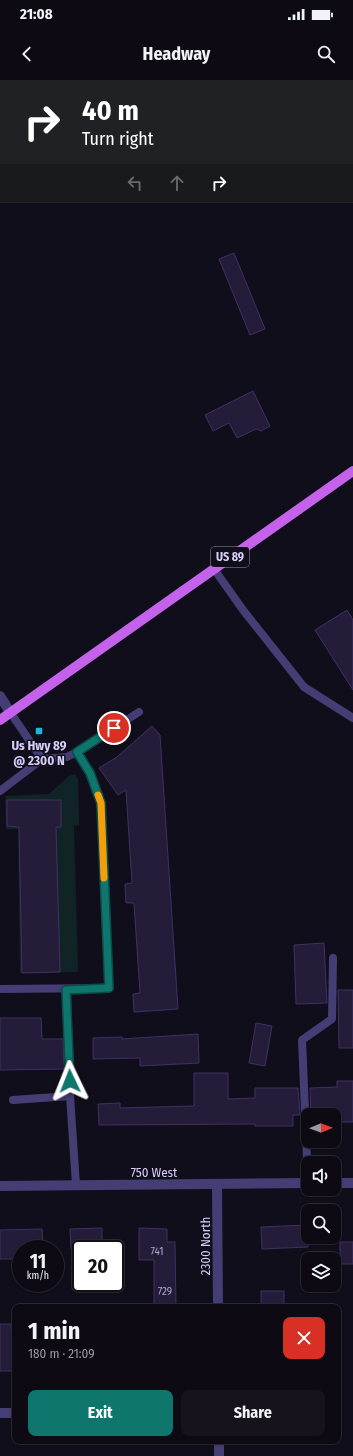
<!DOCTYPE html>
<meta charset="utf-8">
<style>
body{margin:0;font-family:"Fira Sans Condensed",sans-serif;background:#16131d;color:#f1f3f6;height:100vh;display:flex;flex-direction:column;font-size:15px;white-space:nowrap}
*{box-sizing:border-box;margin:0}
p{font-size:13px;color:#9a9aa0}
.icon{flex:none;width:22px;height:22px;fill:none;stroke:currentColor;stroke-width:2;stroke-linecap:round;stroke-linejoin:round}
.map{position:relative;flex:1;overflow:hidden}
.side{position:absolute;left:12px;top:1224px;width:329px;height:140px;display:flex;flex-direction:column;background:#0d0a14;border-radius:8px;box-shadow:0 1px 3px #0004,0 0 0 1px #2d2b34}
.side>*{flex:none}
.guide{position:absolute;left:0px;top:0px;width:353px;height:122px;box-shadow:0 1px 3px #0004,0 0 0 1px #2d2b34;background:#202124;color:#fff;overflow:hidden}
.needle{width:26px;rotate:89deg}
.fabs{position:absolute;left:301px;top:1028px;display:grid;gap:8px}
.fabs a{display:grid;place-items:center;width:40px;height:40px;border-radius:8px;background:#0d0a14;box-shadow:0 1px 3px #0004,0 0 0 1px #2d2b34;font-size:20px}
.speed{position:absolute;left:12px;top:1160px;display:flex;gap:8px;font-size:20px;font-weight:700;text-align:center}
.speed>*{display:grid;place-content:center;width:52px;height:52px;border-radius:50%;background:#0d0a14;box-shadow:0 1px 3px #0004,0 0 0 1px #2d2b34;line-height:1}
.speed small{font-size:10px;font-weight:400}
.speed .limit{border:2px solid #111;border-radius:6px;background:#fff;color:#111}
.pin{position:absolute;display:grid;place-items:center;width:34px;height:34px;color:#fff;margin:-17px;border:2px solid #fff;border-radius:50%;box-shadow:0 1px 4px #0007}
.me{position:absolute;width:44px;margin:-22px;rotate:358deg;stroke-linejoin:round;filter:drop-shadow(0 0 3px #0008)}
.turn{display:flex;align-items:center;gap:14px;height:84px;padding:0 16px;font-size:18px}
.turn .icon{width:52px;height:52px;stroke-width:2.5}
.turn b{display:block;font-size:28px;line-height:34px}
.lanes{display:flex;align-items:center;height:38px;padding:0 16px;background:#0003;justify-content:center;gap:20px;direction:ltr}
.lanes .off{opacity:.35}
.round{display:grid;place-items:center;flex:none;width:42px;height:42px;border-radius:8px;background:#16131d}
.summary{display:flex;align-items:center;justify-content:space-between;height:68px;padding:0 16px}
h1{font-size:24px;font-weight:700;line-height:30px}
.cta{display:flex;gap:8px;margin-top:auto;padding:8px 16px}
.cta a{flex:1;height:46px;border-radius:8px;background:#0f766e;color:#fff;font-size:16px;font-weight:700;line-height:46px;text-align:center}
.cta a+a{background:#16131d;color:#f1f3f6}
.status{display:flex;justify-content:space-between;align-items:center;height:28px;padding:0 20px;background:#0d0a14;direction:ltr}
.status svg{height:11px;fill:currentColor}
header{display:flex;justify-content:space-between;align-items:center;height:52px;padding:0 16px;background:#0d0a14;font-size:18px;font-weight:700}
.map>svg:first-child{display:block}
</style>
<div class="status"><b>21:08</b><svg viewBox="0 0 49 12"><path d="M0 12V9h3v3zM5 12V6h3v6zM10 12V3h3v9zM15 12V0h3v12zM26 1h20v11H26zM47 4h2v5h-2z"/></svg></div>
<header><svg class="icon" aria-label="back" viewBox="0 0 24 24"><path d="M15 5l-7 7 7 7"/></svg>Headway<svg class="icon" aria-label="search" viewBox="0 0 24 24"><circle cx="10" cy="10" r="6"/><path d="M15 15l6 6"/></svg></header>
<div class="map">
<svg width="353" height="1376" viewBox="0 0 353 1376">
<rect width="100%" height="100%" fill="#110e1b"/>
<polygon fill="#112425" points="75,694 78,700 79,745 74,746 78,892 20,893 18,749 6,749 5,716 49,714 69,696"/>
<g fill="#251c3a" stroke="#3f3163">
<polygon points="234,173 265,249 250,255 219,179"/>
<polygon points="253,311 270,346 261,351 256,349 237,358 229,343 213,351 205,335"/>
<polygon points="347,530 353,540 353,610 315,550"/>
<polygon points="152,646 160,655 178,929 134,932 133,914 140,913 134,823 126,823 125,804 132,803 126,710 118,715 99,688 117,677"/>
<polygon points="7,720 61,720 61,747 56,747 60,892 22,893 19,747 7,746"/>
<polygon points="324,863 327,923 296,924 294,865"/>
<polygon points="338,910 353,910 353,968 339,968"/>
<polygon points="0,938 41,938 42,959 63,959 64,989 0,990"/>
<polygon points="256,943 272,946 265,986 249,983"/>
<polygon points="198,954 199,983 140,986 140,978 93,979 93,958 122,957 122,959"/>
<polygon points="194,993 228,993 228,1019 255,1018 255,1008 298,1008 300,1035 293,1035 293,1046 255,1046 255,1044 99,1045 98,1024 120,1023 120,1028 194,1026"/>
<polygon points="337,1001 353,1001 353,1042 334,1042 334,1035 311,1035 310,1008 337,1007"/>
<polygon points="308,1145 308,1167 262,1169 261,1147"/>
<polygon points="102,1148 102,1169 71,1169 70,1149"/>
<polygon points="139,1148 167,1149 167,1162 175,1162 176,1227 154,1227 154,1180 139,1180"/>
<polygon points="42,1149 43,1169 21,1169 21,1174 17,1174 17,1179 0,1179 0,1150"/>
<rect x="340" y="1162" width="13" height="22"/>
<rect x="261" y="1211" width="23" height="16"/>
<polygon points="0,1244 11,1244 12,1270 15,1270 15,1291 0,1291"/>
</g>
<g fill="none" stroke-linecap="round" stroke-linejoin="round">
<g stroke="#453e75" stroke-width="8">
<polyline points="214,489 243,530 304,607 353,638"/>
<polyline points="10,632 42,679"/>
<polyline points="77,672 139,632"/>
<polyline points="0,711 42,679 67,677 77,672 90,693 101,723 109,908 0,909"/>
<polyline points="67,909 70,1016 76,1105"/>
<polyline points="13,1020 70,1016"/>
<polyline points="308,1103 302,960 332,939 333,878"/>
</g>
<g stroke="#453e75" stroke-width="10">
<polyline points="102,0 102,1"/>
<polyline points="271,0 271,1"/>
<polyline points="0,56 1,56"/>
<polyline points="0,616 10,632"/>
<polyline points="217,1105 218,1227"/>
<polyline points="0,1333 15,1333"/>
<polyline points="219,1361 219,1376"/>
</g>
<g stroke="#453e75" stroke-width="10">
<polyline points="334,1103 353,1103"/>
<polyline points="0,1106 308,1103"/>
</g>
<polyline stroke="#c462ec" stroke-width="10" points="0,640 353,391"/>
</g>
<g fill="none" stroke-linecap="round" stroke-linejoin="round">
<defs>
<polyline id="route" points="70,1001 66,910 109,908 101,723 90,693 77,672 114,648"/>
</defs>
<use href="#route" stroke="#0a4d48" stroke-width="10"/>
<use href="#route" stroke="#0f766e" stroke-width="7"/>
<polyline stroke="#f59e0b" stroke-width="7" points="98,715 101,723 104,798"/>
</g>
<rect fill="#1ab5d9" stroke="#110e1b" stroke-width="1.5" x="35" y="647" width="8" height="8" rx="2"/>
<g text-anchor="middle" stroke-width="3" stroke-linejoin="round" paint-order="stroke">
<g font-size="11" fill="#aaa2c9">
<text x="157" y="1175">741</text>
<text x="165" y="1215">729</text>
</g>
<rect fill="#110e1b" stroke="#9c94b6" stroke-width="1" x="211" y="467" width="38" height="20" rx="3"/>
<g font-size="12" font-weight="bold" fill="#d7cef9">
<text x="230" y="481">US 89</text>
</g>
<g font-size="13" font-weight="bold" fill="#d7cef9" stroke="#110e1b">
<text x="39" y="670">Us Hwy 89<tspan x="39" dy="15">@ 2300 N</tspan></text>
</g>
<g font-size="13" fill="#d7cef9" stroke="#110e1b">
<text x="154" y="1097">750 West</text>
<text transform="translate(205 1166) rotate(-90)" y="5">2300 North</text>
</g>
</g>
</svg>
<div class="fabs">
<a><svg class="needle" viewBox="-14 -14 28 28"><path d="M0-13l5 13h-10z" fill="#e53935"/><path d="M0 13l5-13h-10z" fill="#9a9aa0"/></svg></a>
<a><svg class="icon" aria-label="sound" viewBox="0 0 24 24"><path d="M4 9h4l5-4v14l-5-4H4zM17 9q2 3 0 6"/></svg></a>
<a><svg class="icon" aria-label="search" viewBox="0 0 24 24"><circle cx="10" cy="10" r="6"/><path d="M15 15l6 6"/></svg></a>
<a><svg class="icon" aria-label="layers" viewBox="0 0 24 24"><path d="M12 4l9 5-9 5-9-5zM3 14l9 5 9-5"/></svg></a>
</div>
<div class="speed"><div>11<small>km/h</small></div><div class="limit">20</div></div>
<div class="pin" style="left:114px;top:648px;background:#d93025"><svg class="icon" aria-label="arrive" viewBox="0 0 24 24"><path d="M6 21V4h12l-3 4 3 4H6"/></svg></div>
<svg class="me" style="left:70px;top:1001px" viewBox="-20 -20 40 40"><path d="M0-17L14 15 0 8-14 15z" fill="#0f766e" stroke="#fff" stroke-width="4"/></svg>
<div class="guide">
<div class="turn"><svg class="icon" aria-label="right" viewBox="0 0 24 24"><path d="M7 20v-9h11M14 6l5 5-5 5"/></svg><div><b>40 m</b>Turn right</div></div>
<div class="lanes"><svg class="icon off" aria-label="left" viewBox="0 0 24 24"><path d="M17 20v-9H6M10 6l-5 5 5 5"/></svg><svg class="icon off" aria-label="ahead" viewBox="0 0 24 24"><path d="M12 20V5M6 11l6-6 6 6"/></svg><svg class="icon" aria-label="right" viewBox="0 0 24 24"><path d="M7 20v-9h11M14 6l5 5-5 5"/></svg></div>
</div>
<section class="side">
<div class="summary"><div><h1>1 min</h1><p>180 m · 21:09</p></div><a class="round" style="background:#d93025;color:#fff"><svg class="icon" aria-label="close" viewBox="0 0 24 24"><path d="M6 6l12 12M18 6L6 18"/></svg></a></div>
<div class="cta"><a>Exit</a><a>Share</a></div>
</section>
</div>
